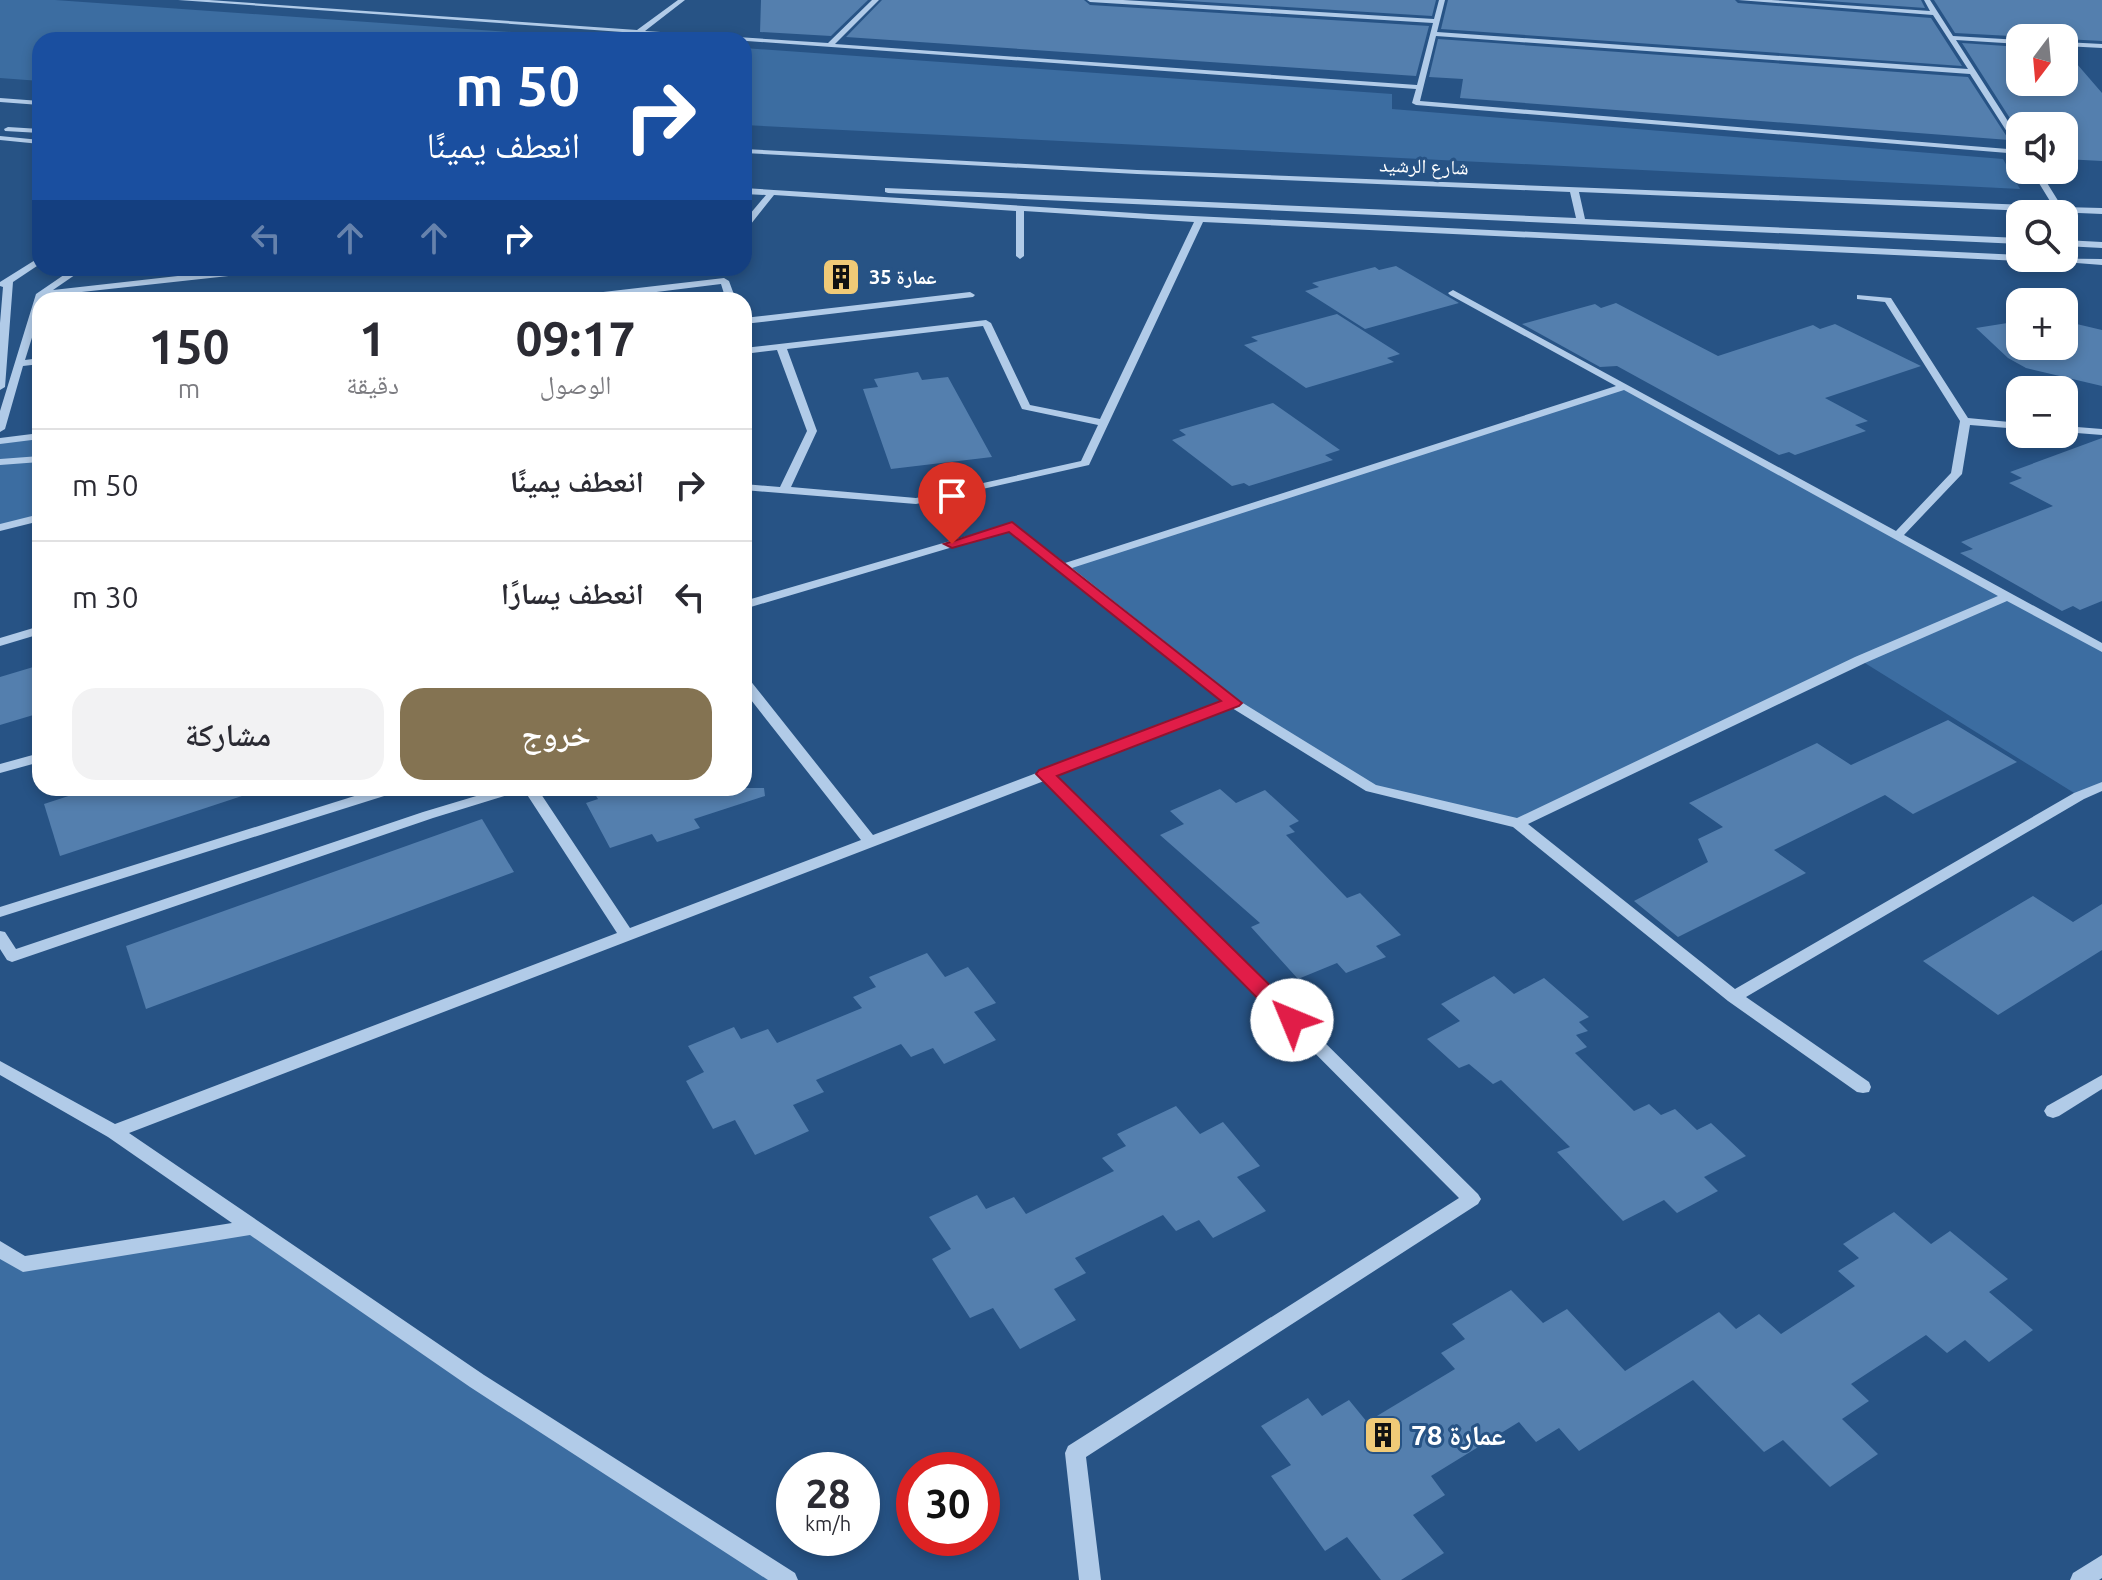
<!DOCTYPE html>
<html lang="ar">
<meta charset="utf-8">
<style>
body{margin:0;font-family:Ubuntu,"Noto Naskh Arabic",sans-serif;background:#f2f2f3;color:#2b2b33;direction:rtl;height:100vh;display:flex;flex-direction:column;font-size:30px;white-space:nowrap}
*{box-sizing:border-box;margin:0}
p{font-size:26px;color:#7c7c81}
.icon{flex:none;width:44px;height:44px;fill:none;stroke:currentColor;stroke-width:2;stroke-linecap:round;stroke-linejoin:round}
.map{position:relative;flex:1;overflow:hidden;direction:ltr}
.drawer{position:absolute;left:32px;top:292px;width:720px;height:504px;display:flex;flex-direction:column;background:#fff;border-radius:24px;box-shadow:0 4px 12px #0003;direction:rtl}
.drawer>*{flex:none}
.top-card{position:absolute;left:32px;top:32px;width:720px;height:244px;border-radius:24px;box-shadow:0 4px 12px #0003;direction:rtl;background:#1a4fa0;color:#fff;overflow:hidden}
.needle{width:52px;rotate:196deg}
.fabs{position:absolute;left:2006px;top:24px;display:grid;gap:16px}
.fabs a{display:grid;place-items:center;width:72px;height:72px;border-radius:16px;background:#fff;box-shadow:0 4px 12px #0003;font-size:40px}
.speed{position:absolute;left:776px;top:1452px;display:flex;gap:16px;font-size:40px;font-weight:700;text-align:center}
.speed>*{display:grid;place-content:center;width:104px;height:104px;border-radius:50%;background:#fff;box-shadow:0 4px 12px #0003;line-height:1}
.speed small{font-size:20px;font-weight:400}
.speed .limit{border:12px solid #d22;background:#fff;color:#111}
.pin{position:absolute;display:grid;place-items:center;width:68px;height:68px;color:#fff;margin:-82px -34px;border-radius:50% 50% 50% 0;rotate:-45deg;box-shadow:0 0 8px #0007}
.pin .icon{rotate:45deg}
.me{position:absolute;width:88px;margin:-44px;rotate:315deg;stroke-linejoin:round;filter:drop-shadow(0 0 6px #0008)}
.turn{display:flex;align-items:center;gap:28px;height:168px;padding:0 40px;font-size:36px}
.turn .icon{width:104px;height:104px;stroke-width:2.5}
.turn b{display:block;font-size:56px;line-height:68px}
.lanes{display:flex;align-items:center;height:76px;padding:0 40px;background:#0003;justify-content:center;gap:40px;direction:ltr}
.lanes .off{opacity:.35}
.eta{display:flex;justify-content:space-evenly;align-items:center;height:136px;text-align:center}
.eta b{font-size:48px;font-weight:600;line-height:56px}
.cta{display:flex;gap:16px;margin-top:auto;padding:16px 40px}
.cta a{flex:1;height:92px;border-radius:24px;background:#847352;color:#fff;font-size:32px;font-weight:600;line-height:92px;text-align:center}
.cta a+a{background:#f2f2f3;color:#2b2b33}
ul{padding:0;list-style:none}
li{display:flex;align-items:center;gap:24px;height:112px;padding:0 40px;border-top:2px solid #e1e1e2}
li div{flex:1}
li b{display:block;font-size:30px}
li em{font-style:normal}
.map>svg:first-child{display:block}
</style>
<div class="map">
<svg width="2102" height="1580" viewBox="0 0 2102 1580">
<rect width="100%" height="100%" fill="#275385"/>
<g fill="#3c6da1">
<polygon points="0,0 55,0 624,40 40,40 40,81 0,78"/>
<polygon points="744,48 1392,94 1392,109 2003,159 2020,189 744,125"/>
<polygon points="1624,387 2102,647 2102,784 2079,796 1860,660 1518,823 1371,788 1233,703 1063,567"/>
<polygon points="40,436 40,517 0,528 0,441"/>
<polygon points="252,1227 787,1580 0,1580 0,1249 24,1264"/>
</g>
<g fill="#547fae">
<polygon points="761,0 868,0 831,36 760,32"/>
<polygon points="882,0 1084,0 1090,5 1429,26 1416,76 846,37"/>
<polygon points="1172,0 1436,0 1432,16"/>
<polygon points="1448,0 1735,0 1738,3 1931,18 1962,66 1441,29"/>
<polygon points="1814,0 1921,0 1925,8"/>
<polygon points="1934,0 2102,0 2102,41 1955,33"/>
<polygon points="1438,39 1968,77 2009,140 1460,98 1463,79 1429,77"/>
<polygon points="1962,43 2020,47 2020,82 2064,82 2064,49 2102,93 2102,161 2064,159 2064,126 2020,126 2020,134"/>
<polygon points="1396,266 1459,303 1365,329 1305,291 1319,287 1312,283 1375,267 1379,270"/>
<polygon points="1616,303 1718,356 1813,325 1820,329 1835,324 1921,366 1825,398 1868,421 1855,425 1866,431 1795,455 1789,452 1779,455 1617,366 1600,367 1522,324 1595,304 1601,308"/>
<polygon points="1337,314 1400,354 1387,358 1394,362 1306,388 1244,345 1258,341 1251,337"/>
<polygon points="2020,321 2020,346 2064,346 2064,321 2102,330 2102,386 2026,368 2008,358 1976,328"/>
<polygon points="918,372 922,380 948,377 992,457 891,469 863,389 878,387 874,379"/>
<polygon points="1273,403 1340,450 1325,455 1333,460 1249,486 1244,483 1232,486 1172,440 1186,435 1179,430"/>
<polygon points="2102,438 2102,601 2080,610 2073,606 2062,611 1960,553 1973,549 1961,542 2053,506 2009,483 2022,478 2010,472"/>
<polygon points="40,665 40,713 0,725 0,677"/>
<polygon points="1948,720 2017,762 1913,814 1885,795 1774,850 1806,873 1678,937 1634,901 1708,862 1698,839 1723,827 1689,803 1817,743 1851,765"/>
<polygon points="93,788 240,788 242,796 60,856 44,804"/>
<polygon points="591,788 764,788 765,796 694,819 700,828 657,842 652,834 610,848 586,803 598,799"/>
<polygon points="1220,789 1236,803 1265,790 1299,821 1289,826 1295,832 1286,835 1347,898 1360,893 1401,935 1376,946 1386,957 1346,973 1337,963 1298,979 1251,927 1260,923 1160,835 1184,824 1170,811"/>
<polygon points="482,819 514,872 146,1009 126,946"/>
<polygon points="2033,896 2073,922 2102,904 2102,950 1998,1015 1923,961"/>
<polygon points="927,953 945,977 968,967 996,1003 974,1012 996,1040 944,1064 933,1048 911,1057 901,1044 816,1080 824,1092 793,1105 809,1131 755,1155 735,1120 713,1129 686,1081 704,1072 688,1046 734,1027 741,1039 768,1029 777,1043 862,1008 853,997 876,987 869,977"/>
<polygon points="1494,976 1514,994 1544,978 1589,1017 1579,1022 1588,1031 1576,1035 1587,1047 1575,1053 1634,1111 1649,1104 1661,1115 1675,1109 1697,1130 1711,1123 1746,1156 1704,1177 1718,1191 1677,1213 1664,1200 1623,1221 1557,1152 1570,1147 1501,1080 1493,1084 1469,1064 1459,1068 1427,1039 1460,1021 1441,1004"/>
<polygon points="1176,1106 1200,1134 1223,1122 1260,1166 1237,1177 1266,1211 1213,1238 1199,1220 1176,1231 1163,1215 1075,1258 1086,1273 1054,1289 1076,1320 1020,1349 993,1308 970,1318 932,1259 951,1249 929,1217 977,1195 986,1209 1014,1197 1026,1214 1114,1171 1102,1158 1126,1146 1117,1134"/>
<polygon points="1894,1212 1931,1244 1950,1231 2008,1279 1989,1292 2033,1330 1989,1362 1965,1340 1947,1353 1926,1335 1851,1384 1869,1401 1842,1419 1878,1454 1830,1487 1783,1440 1764,1452 1693,1380 1579,1451 1559,1428 1536,1442 1519,1422 1431,1476 1445,1495 1413,1515 1444,1553 1401,1580 1381,1580 1347,1537 1325,1551 1271,1476 1291,1465 1261,1426 1308,1398 1322,1416 1349,1400 1367,1422 1455,1369 1441,1353 1465,1339 1452,1324 1511,1290 1543,1323 1567,1309 1625,1371 1719,1312 1736,1329 1759,1314 1781,1334 1855,1286 1838,1271 1859,1258 1843,1244"/>
</g>
<g fill="none" stroke-linecap="round" stroke-linejoin="round">
<g fill="#b1cbe8" fill-rule="evenodd">
<polygon points="178,0 209,0 637,30 678,0 685,0 645,31 828,43 872,0 879,0 835,44 1417,85 1433,23 1090,2 1087,0 1123,0 1434,19 1439,0 1445,0 1437,32 1968,69 1933,15 1738,0 1771,0 1930,11 1924,0 1930,0 1953,36 2020,40 2020,44 1956,40 2020,140 2020,148 2016,146 1970,74 1436,36 1420,101 2020,150 2020,154 1416,105 1412,103 1416,89"/>
<polygon points="2064,42 2102,44 2102,48 2064,46"/>
<polygon points="0,98 40,101 40,105 0,102"/>
<polygon points="8,127 40,129 40,133 5,131 4,129"/>
<polygon points="0,136 40,140 40,144 0,140"/>
<polygon points="744,149 1137,170 2053,206 2031,170 2039,170 2062,207 2102,208 2102,214 1579,192 1585,219 2020,238 2020,244 888,193 885,192 885,188 1576,218 1570,192 1137,174 744,153"/>
<path d="M744,188L1151,214L2020,255V258L2102,259V265L2024,259L2020,261L1203,222L1089,465L916,504L744,490V484L780,487L807,431L777,350L744,354V348L986,320L991,323L1030,405L1100,419L1194,222L1024,211V256L1020,259L1016,256V211L774,195L747,229L744,230V221L766,195L744,194ZM983,326L1022,409L1098,425L1081,461L916,498L791,487L817,431L787,349Z"/>
<polygon points="2064,240 2102,242 2102,248 2064,246"/>
<polygon points="40,257 40,264 13,282 5,387 0,390 0,323 3,287 0,286 0,282"/>
<polygon points="74,268 85,268 53,290 249,268 279,268 274,271 45,296 44,300 40,300 40,312 25,360 40,358 40,364 23,366 5,429 0,432 0,411 36,294"/>
<polygon points="724,278 729,281 736,300 726,300 721,284 592,300 524,300 529,297 586,294"/>
<path d="M1453,290L1896,531L1951,473L1960,421L1885,302L1857,299V295L1891,298L1968,418L2020,423V429L1970,425L1962,474L1904,535L2102,643V652L2007,601L1865,663L1528,824L1735,989L2074,793L2102,782V791L2084,799L1746,997L1869,1082L1871,1087L1869,1092L1863,1093L1857,1092L1728,1001L1513,827L1366,791L1232,708L1055,776L1478,1194L1481,1199L1478,1204L1086,1457L1101,1580H1079L1065,1453L1068,1446L1459,1198L1044,781L129,1133L484,1375L795,1573L798,1580H768L470,1387L250,1235L23,1272L0,1259V1241L25,1256L232,1223L108,1137L0,1075V1061L115,1124L617,933L524,790L433,818L12,962L7,960L0,949V931L5,932L16,949L423,812L503,788H537L630,928L861,840L744,691V678L749,679L873,835L1224,702L1010,530L744,609V601L1012,523L1065,563L1616,386L1450,295L1448,293ZM1624,390L1998,596L1855,657L1517,818L1376,785L1238,700L1072,568Z"/>
<polygon points="970,292 975,295 973,297 744,324 744,318"/>
<polygon points="2064,426 2102,429 2102,435 2064,432"/>
<polygon points="40,433 40,439 0,444 0,438"/>
<polygon points="40,456 40,462 0,465 0,459"/>
<polygon points="40,514 40,521 0,531 0,524"/>
<polygon points="40,626 40,634 0,646 0,638"/>
<polygon points="40,753 40,762 0,773 0,764"/>
<polygon points="380,788 402,788 400,791 0,917 0,907"/>
<polygon points="2102,1075 2102,1089 2059,1116 2053,1118 2047,1116 2044,1111 2047,1106"/>
<polygon points="2102,1555 2102,1578 2099,1580 2070,1580 2073,1573"/>
</g>
</g>
<polygon fill="#e11d48" stroke="#92132f" stroke-width="2" points="1012,522 1242,703 1239,706 1057,776 1299,1014 1303,1020 1299,1026 1285,1026 1036,774 1039,770 1221,701 1009,532 952,548 944,544"/>
<defs>
<symbol id="building-square" viewBox="-11 -11 22 22"><rect x="-9" y="-9" width="18" height="18" rx="4" fill="#f0ca77" stroke="#275385"/><path d="M-4-6H4V6H1V3H-1V6H-4ZM-2.5-4.3h1.7v1.8h-1.7ZM.8-4.3h1.7v1.8H.8ZM-2.5-1h1.7V.8h-1.7ZM.8-1h1.7V.8H.8Z" fill="#111"/></symbol>
</defs>
<g fill-rule="evenodd">
<use href="#building-square" x="819" y="255" width="44" height="44"/>
<use href="#building-square" x="1361" y="1413" width="44" height="44"/>
</g>
<g text-anchor="middle" stroke-width="6" stroke-linejoin="round" paint-order="stroke">
<g font-size="20" fill="#fff" stroke="#275385">
<text transform="translate(1424 166) rotate(2)" y="7">شارع الرشيد</text>
</g>
<g font-size="20" font-weight="bold" fill="#fff" stroke="#275385" text-anchor="start">
<text x="869" y="284">عمارة 35</text>
</g>
<g font-size="28" font-weight="bold" fill="#fff" stroke="#275385" text-anchor="start">
<text x="1411" y="1445">عمارة 78</text>
</g>
</g>
</svg>
<div class="fabs">
<a><svg class="needle" viewBox="-14 -14 28 28"><path d="M0-13l5 13h-10z" fill="#e53935"/><path d="M0 13l5-13h-10z" fill="#7c7c81"/></svg></a>
<a><svg class="icon" aria-label="sound" viewBox="0 0 24 24"><path d="M4 9h4l5-4v14l-5-4H4zM17 9q2 3 0 6"/></svg></a>
<a><svg class="icon" aria-label="search" viewBox="0 0 24 24"><circle cx="10" cy="10" r="6"/><path d="M15 15l6 6"/></svg></a>
<a>+</a>
<a>−</a>
</div>
<div class="speed"><div>28<small>km/h</small></div><div class="limit">30</div></div>
<div class="pin" style="left:952px;top:544px;background:#d93025"><svg class="icon" aria-label="arrive" viewBox="0 0 24 24"><path d="M6 21V4h12l-3 4 3 4H6"/></svg></div>
<svg class="me" style="left:1292px;top:1020px" viewBox="-20 -20 40 40"><circle r="19" fill="#fff"/><path d="M0-13L10 11 0 6-10 11z" fill="#e11d48"/></svg>
<div class="top-card">
<div class="turn"><svg class="icon" aria-label="right" viewBox="0 0 24 24"><path d="M7 20v-9h11M14 6l5 5-5 5"/></svg><div><b>50 m</b>انعطف يمينًا</div></div>
<div class="lanes"><svg class="icon off" aria-label="left" viewBox="0 0 24 24"><path d="M17 20v-9H6M10 6l-5 5 5 5"/></svg><svg class="icon off" aria-label="ahead" viewBox="0 0 24 24"><path d="M12 20V5M6 11l6-6 6 6"/></svg><svg class="icon off" aria-label="ahead" viewBox="0 0 24 24"><path d="M12 20V5M6 11l6-6 6 6"/></svg><svg class="icon" aria-label="right" viewBox="0 0 24 24"><path d="M7 20v-9h11M14 6l5 5-5 5"/></svg></div>
</div>
<section class="drawer">
<div class="eta">
<div><b>09:17</b><p>الوصول</p></div>
<div><b>1</b><p>دقيقة</p></div>
<div><b>150</b><p>m</p></div>
</div>
<ul>
<li><svg class="icon" aria-label="right" viewBox="0 0 24 24"><path d="M7 20v-9h11M14 6l5 5-5 5"/></svg><div><b>انعطف يمينًا</b></div><em>50 m</em></li>
<li><svg class="icon" aria-label="left" viewBox="0 0 24 24"><path d="M17 20v-9H6M10 6l-5 5 5 5"/></svg><div><b>انعطف يسارًا</b></div><em>30 m</em></li>
</ul>
<div class="cta"><a>خروج</a><a>مشاركة</a></div>
</section>
</div>
